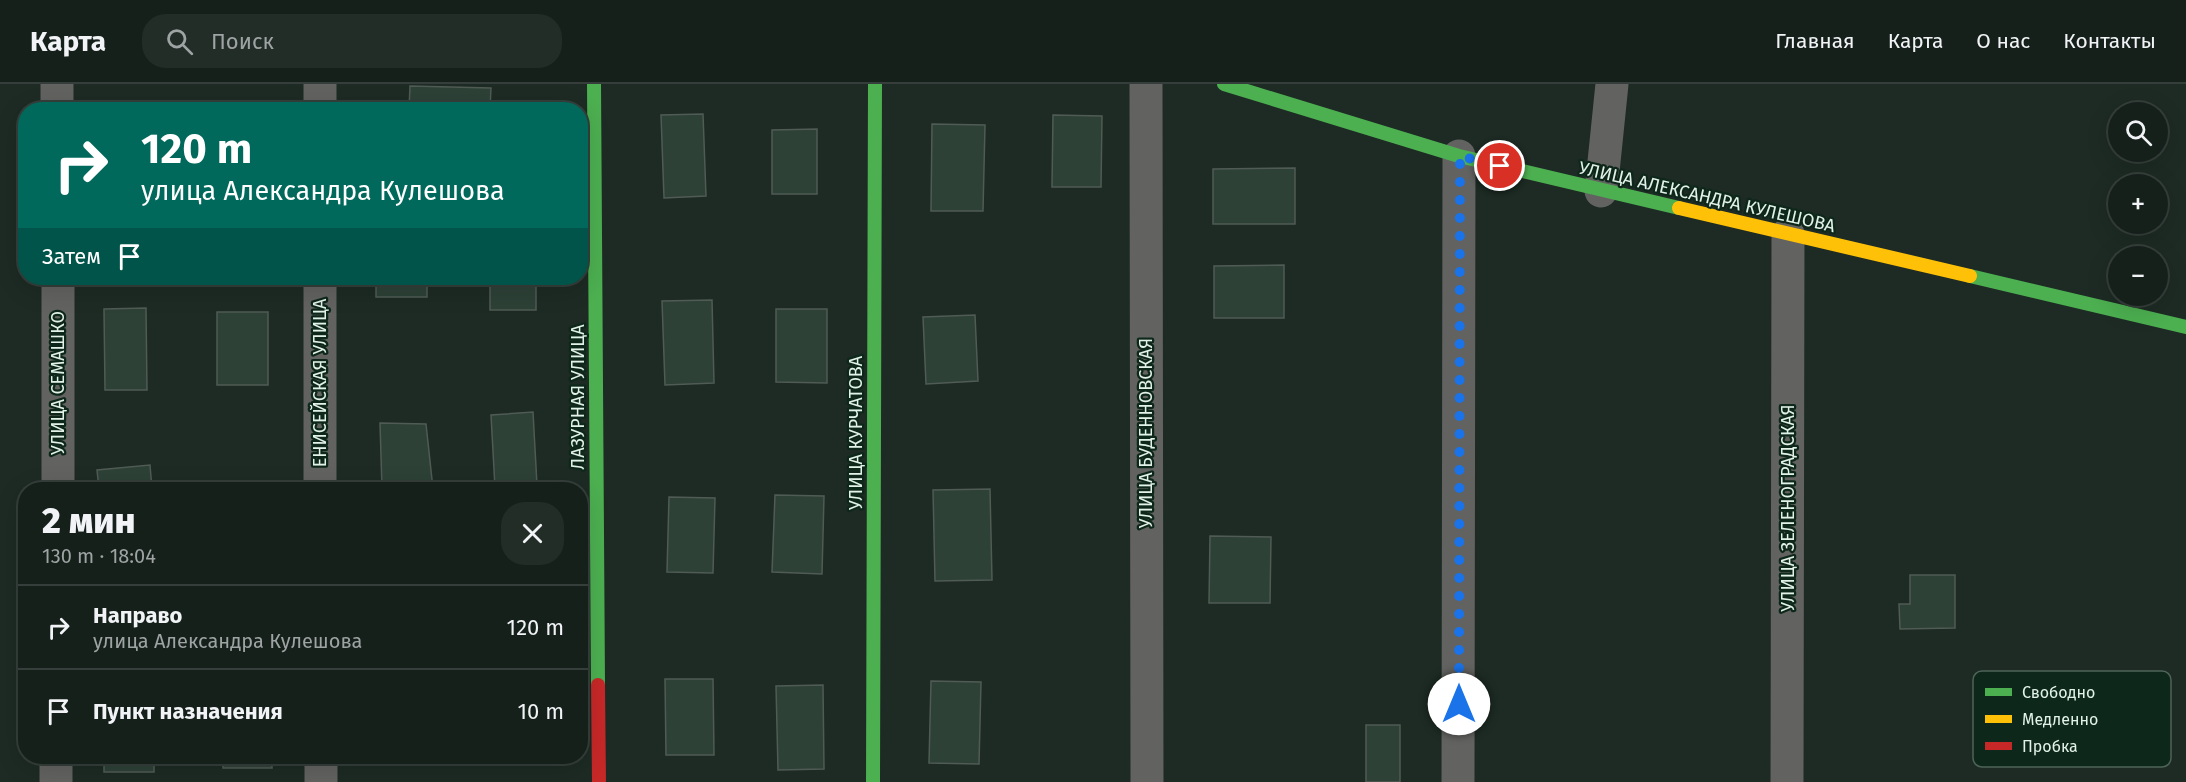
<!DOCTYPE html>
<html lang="ru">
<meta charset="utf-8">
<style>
body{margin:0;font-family:"Fira Sans",sans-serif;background:#232d28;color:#f1f3f6;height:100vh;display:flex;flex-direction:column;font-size:22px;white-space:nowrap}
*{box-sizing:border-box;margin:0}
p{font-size:20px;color:#9ea3a3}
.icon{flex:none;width:33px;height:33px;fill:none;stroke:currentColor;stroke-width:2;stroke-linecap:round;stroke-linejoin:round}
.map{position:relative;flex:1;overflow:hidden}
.panel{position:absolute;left:18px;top:398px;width:570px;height:282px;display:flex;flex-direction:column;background:#16201b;border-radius:24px;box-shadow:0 6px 24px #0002,0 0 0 2px #353e3a}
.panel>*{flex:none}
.hud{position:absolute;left:18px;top:18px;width:570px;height:183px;border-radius:24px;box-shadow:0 6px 24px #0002,0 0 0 2px #353e3a;background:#00695c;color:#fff;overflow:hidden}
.buttons{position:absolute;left:2108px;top:18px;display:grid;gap:12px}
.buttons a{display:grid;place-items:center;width:60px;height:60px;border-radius:50%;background:#16201b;box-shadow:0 6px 24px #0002,0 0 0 2px #353e3a;font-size:30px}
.pin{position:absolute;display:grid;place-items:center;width:51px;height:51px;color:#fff;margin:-26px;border:3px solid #fff;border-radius:50%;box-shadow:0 2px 6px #0007}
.me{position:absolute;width:66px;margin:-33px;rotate:0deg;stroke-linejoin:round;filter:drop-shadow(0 0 4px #0008)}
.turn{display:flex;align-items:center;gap:21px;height:126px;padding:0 24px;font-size:27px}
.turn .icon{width:78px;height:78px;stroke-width:2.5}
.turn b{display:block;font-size:42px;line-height:51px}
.then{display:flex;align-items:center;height:57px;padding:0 24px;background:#0003;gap:12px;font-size:22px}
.round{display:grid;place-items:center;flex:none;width:63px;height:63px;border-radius:24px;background:#232d28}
.overview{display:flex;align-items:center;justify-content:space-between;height:102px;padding:0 24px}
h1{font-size:36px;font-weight:800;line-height:45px}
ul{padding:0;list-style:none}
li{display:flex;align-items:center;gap:18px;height:84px;padding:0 24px;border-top:2px solid #353e3a}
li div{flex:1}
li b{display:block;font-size:22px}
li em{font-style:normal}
header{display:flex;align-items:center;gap:36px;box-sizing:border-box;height:84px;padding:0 30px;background:#16201b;border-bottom:2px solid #353e3a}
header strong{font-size:28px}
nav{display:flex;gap:33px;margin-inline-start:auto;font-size:21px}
.search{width:420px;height:54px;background:#232d28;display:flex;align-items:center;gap:15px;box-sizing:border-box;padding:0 21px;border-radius:24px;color:#9ea3a3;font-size:22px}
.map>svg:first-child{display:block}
</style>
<header>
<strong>Карта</strong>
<div class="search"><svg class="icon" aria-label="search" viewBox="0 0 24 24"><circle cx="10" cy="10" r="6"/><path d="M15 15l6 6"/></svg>Поиск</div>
<nav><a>Главная</a><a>Карта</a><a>О нас</a><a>Контакты</a></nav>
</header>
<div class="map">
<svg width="2186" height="698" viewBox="0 0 2186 698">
<rect width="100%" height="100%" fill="#1d2b24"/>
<g fill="#2d4137" stroke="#505b55" stroke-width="1.5">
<polygon points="410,2 491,4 490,26 409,26"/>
<polygon points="703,30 706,112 664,114 661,31"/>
<polygon points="1053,31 1102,32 1101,103 1052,103"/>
<polygon points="932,40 985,41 983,127 931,127"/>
<polygon points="817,45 817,110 772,110 772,46"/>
<polygon points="1295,84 1295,140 1213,140 1213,85"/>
<polygon points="1284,181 1284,234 1214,234 1214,182"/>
<rect x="376" y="194" width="51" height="19"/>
<rect x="490" y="194" width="46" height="32"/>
<polygon points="712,216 714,299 665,301 662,217"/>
<polygon points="146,224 147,306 105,306 104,225"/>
<polygon points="776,225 827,225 827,299 776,298"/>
<rect x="217" y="228" width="51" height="73"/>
<polygon points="975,231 978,297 926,300 923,233"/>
<polygon points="533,328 537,401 495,404 491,331"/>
<polygon points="380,339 426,340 433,405 382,405"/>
<polygon points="150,381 152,405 99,405 97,386"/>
<polygon points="990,405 992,496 935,497 933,406"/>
<polygon points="775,411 824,412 822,490 772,488"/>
<polygon points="669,413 715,414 713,489 667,488"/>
<polygon points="1210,452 1271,453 1270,519 1209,519"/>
<polygon points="1910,491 1955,491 1955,544 1900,545 1899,520 1910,520"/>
<polygon points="665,595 713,595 714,671 666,671"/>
<polygon points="931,597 981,598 979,680 929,679"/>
<polygon points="823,601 824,685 778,686 776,602"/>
<rect x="1366" y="641" width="34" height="57"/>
<rect x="104" y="672" width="50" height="16"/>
<rect x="223" y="672" width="49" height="12"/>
</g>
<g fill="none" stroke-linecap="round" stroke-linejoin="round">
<g stroke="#626261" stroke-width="33">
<polyline points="57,0 57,26"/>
<polyline points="320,0 320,26"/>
<polyline points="1146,0 1147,698"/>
<polyline points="1601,107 1612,0"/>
<polyline points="58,194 58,405"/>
<polyline points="320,194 320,405"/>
<polyline points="321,672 321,698"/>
<polyline points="56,698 56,672"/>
<polyline points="1458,698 1459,72"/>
<polyline points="1787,698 1788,150"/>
</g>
<g stroke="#4caf50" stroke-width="14">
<polyline points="594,0 598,601"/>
<polyline points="1224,0 1459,72 1679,124"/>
<polyline points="1970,192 2186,243"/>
<polyline points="873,698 875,0"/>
</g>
<polyline stroke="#ffc107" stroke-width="14" points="1679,124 1970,192"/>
<polyline stroke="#c62828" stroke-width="14" points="598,601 599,698"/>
</g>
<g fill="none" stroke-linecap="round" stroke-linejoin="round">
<polyline stroke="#1a73e8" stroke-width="10" stroke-dasharray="0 18" points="1459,620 1460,72 1500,82"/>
</g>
<g text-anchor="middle" stroke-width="4.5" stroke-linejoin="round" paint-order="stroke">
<g font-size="18" fill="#e3f2e8" stroke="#0d271a">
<text transform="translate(1707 113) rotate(13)" y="6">УЛИЦА АЛЕКСАНДРА КУЛЕШОВА</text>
<text transform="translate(58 299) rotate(-90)" y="6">УЛИЦА СЕМАШКО</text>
<text transform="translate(320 299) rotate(-90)" y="6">ЕНИСЕЙСКАЯ УЛИЦА</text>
<text transform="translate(578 313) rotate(-90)" y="6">ЛАЗУРНАЯ УЛИЦА</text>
<text transform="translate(856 349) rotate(-90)" y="6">УЛИЦА КУРЧАТОВА</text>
<text transform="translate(1146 349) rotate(-90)" y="6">УЛИЦА БУДЕННОВСКАЯ</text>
<text transform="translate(1788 424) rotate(-90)" y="6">УЛИЦА ЗЕЛЕНОГРАДСКАЯ</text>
</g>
</g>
<rect x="1973" y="587" width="198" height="96" rx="9" fill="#0d271a" stroke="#4d6458" stroke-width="1.5"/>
<rect x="1985" y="604" width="27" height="8" fill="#4caf50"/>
<rect x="1985" y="631" width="27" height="8" fill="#ffc107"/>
<rect x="1985" y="658" width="27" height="8" fill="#c62828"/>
<g font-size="16" fill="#e3f2e8">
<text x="2022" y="614">Свободно</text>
<text x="2022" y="641">Медленно</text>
<text x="2022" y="668">Пробка</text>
</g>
</svg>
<div class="buttons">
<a><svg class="icon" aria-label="search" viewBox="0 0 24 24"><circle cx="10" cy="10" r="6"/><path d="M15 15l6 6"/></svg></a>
<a>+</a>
<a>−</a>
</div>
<div class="pin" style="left:1500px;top:82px;background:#d93025"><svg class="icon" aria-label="arrive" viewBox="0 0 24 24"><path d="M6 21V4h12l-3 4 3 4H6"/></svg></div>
<svg class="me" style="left:1459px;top:620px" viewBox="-20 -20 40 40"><circle r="19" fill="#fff"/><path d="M0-13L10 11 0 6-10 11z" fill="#1a73e8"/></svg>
<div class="hud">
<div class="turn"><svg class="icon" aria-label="right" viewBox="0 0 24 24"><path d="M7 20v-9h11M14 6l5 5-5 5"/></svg><div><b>120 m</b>улица Александра Кулешова</div></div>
<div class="then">Затем<svg class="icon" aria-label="arrive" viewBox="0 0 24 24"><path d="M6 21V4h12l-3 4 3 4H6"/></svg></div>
</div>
<section class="panel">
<div class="overview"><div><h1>2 мин</h1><p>130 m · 18:04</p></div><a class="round"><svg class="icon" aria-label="close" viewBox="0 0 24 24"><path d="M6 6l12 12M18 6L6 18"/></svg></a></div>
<ul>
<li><svg class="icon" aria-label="right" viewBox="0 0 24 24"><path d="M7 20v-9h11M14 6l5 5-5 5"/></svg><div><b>Направо</b><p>улица Александра Кулешова</p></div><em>120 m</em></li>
<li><svg class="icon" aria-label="arrive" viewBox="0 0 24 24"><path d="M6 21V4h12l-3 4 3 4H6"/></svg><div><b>Пункт назначения</b></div><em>10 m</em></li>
</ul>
</section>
</div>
